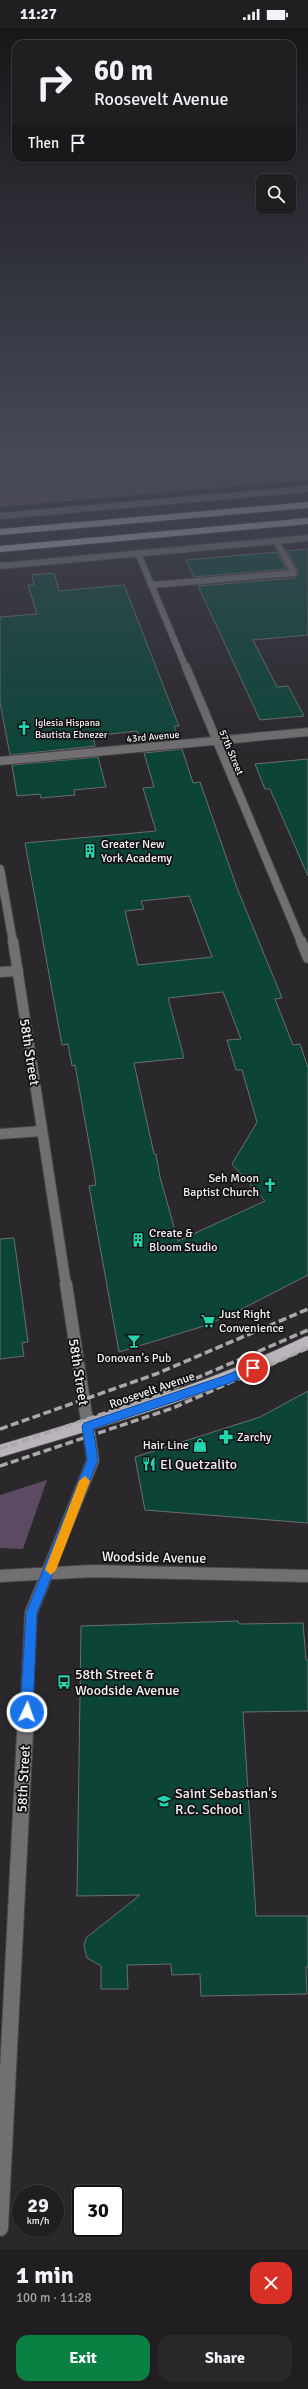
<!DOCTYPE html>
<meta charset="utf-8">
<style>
body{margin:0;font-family:Signika,sans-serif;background:#28272a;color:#f1f3f6;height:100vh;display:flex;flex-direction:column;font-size:15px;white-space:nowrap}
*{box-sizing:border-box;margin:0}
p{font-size:13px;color:#a2a2a5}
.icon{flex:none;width:22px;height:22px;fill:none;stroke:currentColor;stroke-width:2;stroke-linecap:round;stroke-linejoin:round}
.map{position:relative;height:2221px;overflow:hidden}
.drawer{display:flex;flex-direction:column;background:#201e21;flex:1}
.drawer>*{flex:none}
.banner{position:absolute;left:12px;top:12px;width:284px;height:122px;border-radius:12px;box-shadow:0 1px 3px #0004,0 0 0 1px #3d3c3f;background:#201e21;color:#f1f3f6;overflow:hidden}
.buttons{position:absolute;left:256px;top:146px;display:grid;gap:8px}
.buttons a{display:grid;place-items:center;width:40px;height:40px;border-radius:8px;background:#201e21;box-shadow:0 1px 3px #0004,0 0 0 1px #3d3c3f;font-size:20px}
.speed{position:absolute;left:12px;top:2157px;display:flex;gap:8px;font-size:20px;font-weight:700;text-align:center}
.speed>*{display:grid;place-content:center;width:52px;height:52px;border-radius:50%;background:#201e21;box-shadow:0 1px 3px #0004,0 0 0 1px #3d3c3f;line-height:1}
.speed small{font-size:10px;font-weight:400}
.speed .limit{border:2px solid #111;border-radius:6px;background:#fff;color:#111}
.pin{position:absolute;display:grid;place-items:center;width:34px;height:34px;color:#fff;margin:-17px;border:2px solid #fff;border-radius:50%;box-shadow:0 1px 4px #0007}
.me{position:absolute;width:44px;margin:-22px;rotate:3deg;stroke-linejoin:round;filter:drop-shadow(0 0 3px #0008)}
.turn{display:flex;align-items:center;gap:14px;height:84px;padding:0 16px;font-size:18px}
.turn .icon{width:52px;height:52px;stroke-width:2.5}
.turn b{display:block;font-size:28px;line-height:34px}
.then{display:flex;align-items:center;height:38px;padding:0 16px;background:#0003;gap:8px;font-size:15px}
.round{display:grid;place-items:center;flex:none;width:42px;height:42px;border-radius:12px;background:#28272a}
.summary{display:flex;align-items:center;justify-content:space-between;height:68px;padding:0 16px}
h1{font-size:24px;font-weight:800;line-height:30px}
.primary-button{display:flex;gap:8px;margin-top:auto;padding:8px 16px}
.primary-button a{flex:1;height:46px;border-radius:12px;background:#0b8043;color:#fff;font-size:16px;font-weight:800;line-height:46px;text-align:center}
.primary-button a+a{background:#28272a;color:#f1f3f6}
.status{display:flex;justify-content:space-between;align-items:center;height:28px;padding:0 20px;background:#201e21;direction:ltr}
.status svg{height:11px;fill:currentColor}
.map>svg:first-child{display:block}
</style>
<div class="status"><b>11:27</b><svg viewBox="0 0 49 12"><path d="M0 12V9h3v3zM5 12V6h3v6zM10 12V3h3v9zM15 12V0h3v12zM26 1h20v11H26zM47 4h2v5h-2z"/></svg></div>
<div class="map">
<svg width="308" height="2221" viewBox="0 0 308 2221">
<rect width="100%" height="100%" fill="#2b282c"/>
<g fill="#5c4a62">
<polygon points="0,420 308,420 308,452 0,479"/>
<polygon points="47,1452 23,1521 0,1520 0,1467"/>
</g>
<g fill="#0c4538" stroke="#686f6d" fill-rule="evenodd">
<polygon points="308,521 308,607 253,612 277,659 288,658 304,688 260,692 198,558 295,550 298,547 298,543 287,523"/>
<polygon points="277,524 286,541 194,549 186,532"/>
<polygon points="54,545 59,563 124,557 179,698 174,698 178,711 141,714 137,703 93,708 95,718 10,727 0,674 0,589 37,586 28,557 34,557 32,547"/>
<path d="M182,721L193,755L200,754L237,860L282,970L275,971L293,1017L300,1016L308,1040V1247L240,1282L204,1298L119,1324L89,1158L96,1157L92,1132L75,1037L72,1038L68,1016L62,1017L25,815L156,803L143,760L154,759L144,725ZM189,868L212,929L138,937L125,883L144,881L141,873ZM223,964L241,1011L227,1012L236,1042H242L257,1094L232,1136L265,1173L178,1213L160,1149L156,1126H154L134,1035L184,1030L168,970Z"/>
<polygon points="98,729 106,759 74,762 75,767 41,770 40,766 17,768 12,737"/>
<polygon points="308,731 308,848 270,761 265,761 255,736"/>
<polygon points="14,1210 28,1314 22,1315 24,1328 0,1331 0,1211"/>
<polygon points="308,1363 308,1495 145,1482 135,1429 260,1389"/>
<polygon points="238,1593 239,1596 303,1595 306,1632 308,1632 308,1683 243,1684 256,1888 308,1888 308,1939 306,1939 307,1966 201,1968 200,1946 172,1947 171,1936 127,1937 128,1961 101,1961 101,1938 87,1930 84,1918 86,1910 140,1867 77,1868 81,1598"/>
</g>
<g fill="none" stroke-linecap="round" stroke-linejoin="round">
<defs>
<g id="minor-far4">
<polyline points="0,488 308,461"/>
<polyline points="138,525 186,640"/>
<polyline points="0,538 308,510"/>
<polyline points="151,557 294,545 276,513"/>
</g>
<g id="minor-far3">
<polyline points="186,639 301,914"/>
<polyline points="0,733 308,704"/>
<polyline points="0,841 13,914"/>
</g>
<g id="minor-far2">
<polyline points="13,913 66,1257"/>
<polyline points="301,913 308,930"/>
<polyline points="0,944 18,943"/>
<polyline points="0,1106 42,1103"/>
</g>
<g id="minor-far1">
<polyline points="0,1548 93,1543 308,1548"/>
<polyline points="26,1686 31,1585 93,1432 66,1256"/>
</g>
<polyline id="minor" points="0,2200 26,1685"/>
<g id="major-far1">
<polyline points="0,504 308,477"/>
<polyline points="0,521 308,493"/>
</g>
<path id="major" d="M0,1423C105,1392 209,1362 308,1314"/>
</defs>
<use href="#minor-far4" stroke="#474448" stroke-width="8"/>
<use href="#minor-far3" stroke="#474448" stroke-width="10"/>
<use href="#minor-far2" stroke="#474448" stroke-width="12"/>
<use href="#minor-far1" stroke="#474448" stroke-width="14"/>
<use href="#minor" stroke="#474448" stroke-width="18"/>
<use href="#major-far1" stroke="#474448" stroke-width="8"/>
<use href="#major" stroke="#474448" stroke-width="14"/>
<use href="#minor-far4" stroke="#716f71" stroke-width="6"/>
<use href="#minor-far3" stroke="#716f71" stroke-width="8"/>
<use href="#minor-far2" stroke="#716f71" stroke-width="10"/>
<use href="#minor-far1" stroke="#716f71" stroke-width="12"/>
<use href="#minor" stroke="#716f71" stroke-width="16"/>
<use href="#major-far1" stroke="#b9b5ba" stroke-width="6"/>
<use href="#major" stroke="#b9b5ba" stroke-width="12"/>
<g stroke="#aaa8ab" stroke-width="3.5" stroke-dasharray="8 3.5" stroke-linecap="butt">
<polyline points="0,1401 156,1346 308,1281"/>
<polyline points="0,1421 155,1368 308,1302"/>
<polyline points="0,1438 173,1380 308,1320"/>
</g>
</g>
<linearGradient id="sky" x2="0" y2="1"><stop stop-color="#181618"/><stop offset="0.57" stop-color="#444856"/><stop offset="1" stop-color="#444856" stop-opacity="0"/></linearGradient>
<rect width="308" height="731" fill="url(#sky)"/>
<polygon fill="#1a73e8" stroke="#114b97" points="253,1336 258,1340 257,1343 230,1355 93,1401 98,1432 37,1585 33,1684 31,1689 27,1691 22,1689 20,1684 26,1585 87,1432 82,1398 84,1395 224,1348"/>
<polygon fill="#f59e0b" points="85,1448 90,1453 56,1542 51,1547 45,1542 79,1453"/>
<defs>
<symbol id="church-bare" viewBox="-9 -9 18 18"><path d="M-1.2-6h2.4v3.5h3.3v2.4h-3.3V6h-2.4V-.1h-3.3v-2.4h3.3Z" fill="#23d5af" stroke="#131113" stroke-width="2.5" paint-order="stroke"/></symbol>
<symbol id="building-bare" viewBox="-9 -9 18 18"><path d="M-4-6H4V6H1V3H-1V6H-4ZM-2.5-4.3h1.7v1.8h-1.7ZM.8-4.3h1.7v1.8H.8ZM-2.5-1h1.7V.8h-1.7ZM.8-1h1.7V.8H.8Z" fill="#23d5af" stroke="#131113" stroke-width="2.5" paint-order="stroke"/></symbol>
<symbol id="supermarket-bare" viewBox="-9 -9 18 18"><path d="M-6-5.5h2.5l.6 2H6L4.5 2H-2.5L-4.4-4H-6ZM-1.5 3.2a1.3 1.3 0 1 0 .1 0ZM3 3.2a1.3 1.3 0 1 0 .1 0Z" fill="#23d5af" stroke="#131113" stroke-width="2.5" paint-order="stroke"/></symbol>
<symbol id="bar-bare" viewBox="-9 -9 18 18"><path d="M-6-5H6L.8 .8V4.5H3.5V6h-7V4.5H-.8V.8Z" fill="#23d5af" stroke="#131113" stroke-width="2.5" paint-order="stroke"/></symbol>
<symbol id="pharmacy-bare" viewBox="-9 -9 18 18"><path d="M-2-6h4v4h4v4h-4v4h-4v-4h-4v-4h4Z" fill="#23d5af" stroke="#131113" stroke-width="2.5" paint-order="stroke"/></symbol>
<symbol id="shop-bare" viewBox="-9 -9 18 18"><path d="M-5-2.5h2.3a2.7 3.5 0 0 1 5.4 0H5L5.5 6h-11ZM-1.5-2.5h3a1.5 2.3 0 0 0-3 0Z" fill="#23d5af" stroke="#131113" stroke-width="2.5" paint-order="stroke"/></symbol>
<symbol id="restaurant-bare" viewBox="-9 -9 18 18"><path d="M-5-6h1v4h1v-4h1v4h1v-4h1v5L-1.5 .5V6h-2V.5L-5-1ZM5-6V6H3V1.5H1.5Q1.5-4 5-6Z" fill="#23d5af" stroke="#131113" stroke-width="2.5" paint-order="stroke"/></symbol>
<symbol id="bus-bare" viewBox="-9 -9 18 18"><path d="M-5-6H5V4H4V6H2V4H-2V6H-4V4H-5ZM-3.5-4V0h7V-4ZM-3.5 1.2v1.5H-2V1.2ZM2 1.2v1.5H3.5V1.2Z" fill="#23d5af" stroke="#131113" stroke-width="2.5" paint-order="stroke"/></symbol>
<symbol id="school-bare" viewBox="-9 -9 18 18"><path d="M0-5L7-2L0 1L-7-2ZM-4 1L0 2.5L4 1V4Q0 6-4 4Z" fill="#23d5af" stroke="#131113" stroke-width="2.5" paint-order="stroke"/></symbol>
</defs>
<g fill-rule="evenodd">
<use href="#church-bare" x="14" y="690" width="20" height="20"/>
<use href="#building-bare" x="80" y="813" width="20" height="20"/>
<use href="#church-bare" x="260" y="1147" width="20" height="20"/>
<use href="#building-bare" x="128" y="1202" width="20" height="20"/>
<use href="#supermarket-bare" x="198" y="1283" width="20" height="20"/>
<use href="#bar-bare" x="124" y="1303" width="20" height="20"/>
<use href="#pharmacy-bare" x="216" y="1399" width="20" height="20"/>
<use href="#shop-bare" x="190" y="1407" width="20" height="20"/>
<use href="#restaurant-bare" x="139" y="1426" width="20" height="20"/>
<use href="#bus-bare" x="54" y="1644" width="20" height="20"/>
<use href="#school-bare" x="154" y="1763" width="20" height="20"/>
</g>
<g text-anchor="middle" stroke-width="3.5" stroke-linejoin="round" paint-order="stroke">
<g font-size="10" fill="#f3f1f4" stroke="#131113" text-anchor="start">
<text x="35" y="698">Iglesia Hispana<tspan x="35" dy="12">Bautista Ebnezer</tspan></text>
</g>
<g font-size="10" fill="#f3f1f4" stroke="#131113">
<text transform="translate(153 708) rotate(-5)" y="4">43rd Avenue</text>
<text transform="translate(232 724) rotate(67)" y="4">57th Street</text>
</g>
<g font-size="12" fill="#f3f1f4" stroke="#131113" text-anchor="start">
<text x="101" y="820">Greater New<tspan x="101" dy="14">York Academy</tspan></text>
<text x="259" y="1154" text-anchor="end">Seh Moon<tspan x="259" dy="14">Baptist Church</tspan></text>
<text x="149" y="1209">Create &amp;<tspan x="149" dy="14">Bloom Studio</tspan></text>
<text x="219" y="1290">Just Right<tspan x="219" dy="14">Convenience</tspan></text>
<text x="134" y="1334" text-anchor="middle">Donovan's Pub</text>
<text x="237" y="1413">Zarchy</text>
<text x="189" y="1421" text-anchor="end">Hair Line</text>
</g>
<g font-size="12" fill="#f3f1f4" stroke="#131113">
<text transform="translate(152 1362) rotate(-19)" y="4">Roosevelt Avenue</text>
</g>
<g font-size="14" fill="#f3f1f4" stroke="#131113">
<text transform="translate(30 1024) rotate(81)" y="5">58th Street</text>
<text transform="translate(79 1344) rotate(81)" y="5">58th Street</text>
<text transform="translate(154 1529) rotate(1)" y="5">Woodside Avenue</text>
<text transform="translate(23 1751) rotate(-87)" y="5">58th Street</text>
</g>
<g font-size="14" fill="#f3f1f4" stroke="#131113" text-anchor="start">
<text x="160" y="1441">El Quetzalito</text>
<text x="75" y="1651">58th Street &amp;<tspan x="75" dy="16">Woodside Avenue</tspan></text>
<text x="175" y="1770">Saint Sebastian's<tspan x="175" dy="16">R.C. School</tspan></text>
</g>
</g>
</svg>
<div class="buttons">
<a><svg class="icon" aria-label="search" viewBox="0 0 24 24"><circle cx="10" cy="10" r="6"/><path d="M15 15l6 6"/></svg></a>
</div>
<div class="speed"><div>29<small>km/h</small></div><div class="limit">30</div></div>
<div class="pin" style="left:253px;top:1340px;background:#d93025"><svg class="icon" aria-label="arrive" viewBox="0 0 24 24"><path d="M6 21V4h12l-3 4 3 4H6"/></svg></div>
<svg class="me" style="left:27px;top:1684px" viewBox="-20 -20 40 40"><circle r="17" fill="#1a73e8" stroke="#fff" stroke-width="3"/><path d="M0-11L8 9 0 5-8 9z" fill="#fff"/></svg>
<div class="banner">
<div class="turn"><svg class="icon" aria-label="right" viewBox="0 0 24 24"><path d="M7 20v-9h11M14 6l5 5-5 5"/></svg><div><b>60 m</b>Roosevelt Avenue</div></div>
<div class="then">Then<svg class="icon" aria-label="arrive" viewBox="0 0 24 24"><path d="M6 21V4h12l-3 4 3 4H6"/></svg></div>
</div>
</div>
<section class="drawer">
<div class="summary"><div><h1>1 min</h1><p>100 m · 11:28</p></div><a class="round" style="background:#d93025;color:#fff"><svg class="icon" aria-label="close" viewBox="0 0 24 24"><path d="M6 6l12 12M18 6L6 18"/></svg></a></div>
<div class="primary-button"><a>Exit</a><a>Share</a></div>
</section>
